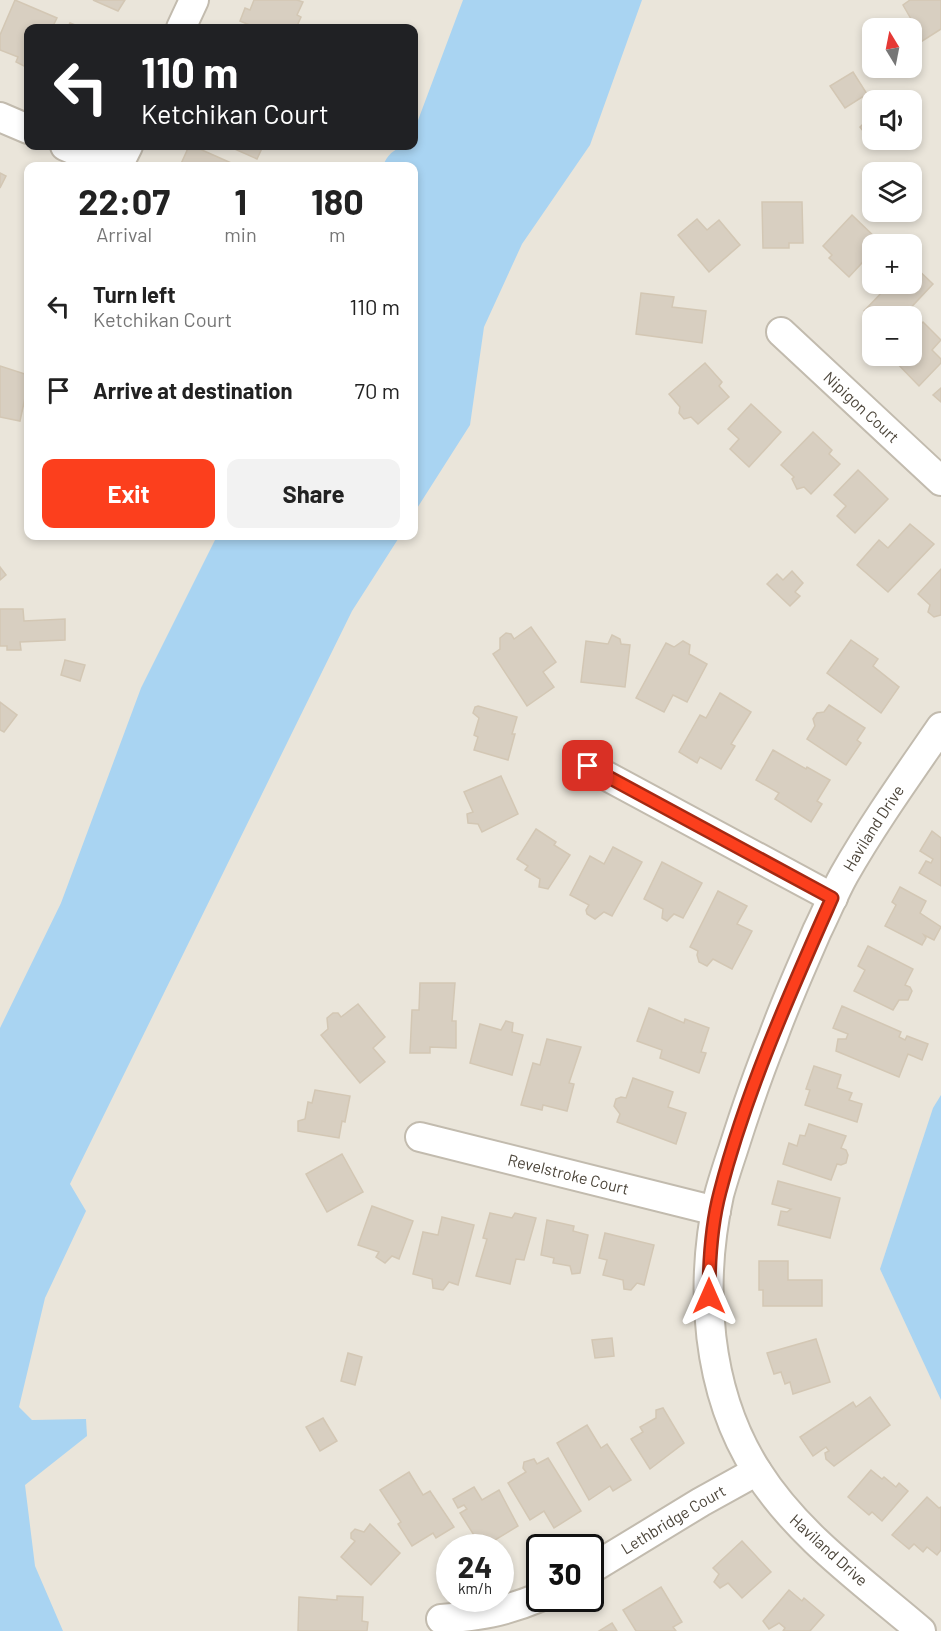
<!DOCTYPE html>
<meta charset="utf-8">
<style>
body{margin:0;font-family:Barlow,sans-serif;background:#f2f2f2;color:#222;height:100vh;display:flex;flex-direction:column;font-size:22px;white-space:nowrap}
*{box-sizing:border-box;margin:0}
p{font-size:20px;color:#767676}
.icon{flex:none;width:33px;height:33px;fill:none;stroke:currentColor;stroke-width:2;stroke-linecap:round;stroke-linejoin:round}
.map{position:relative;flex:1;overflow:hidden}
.panel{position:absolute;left:24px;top:162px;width:394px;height:378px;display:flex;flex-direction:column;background:#fff;border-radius:12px;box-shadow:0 3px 9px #0003}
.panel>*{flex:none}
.top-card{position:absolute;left:24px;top:24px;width:394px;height:126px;border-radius:12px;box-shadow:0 3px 9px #0003;background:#202124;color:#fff;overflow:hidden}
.needle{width:39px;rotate:350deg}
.buttons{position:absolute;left:862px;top:18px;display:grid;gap:12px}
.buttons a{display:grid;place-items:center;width:60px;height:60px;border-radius:12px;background:#fff;box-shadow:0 3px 9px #0003;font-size:30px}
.speed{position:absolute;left:436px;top:1534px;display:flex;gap:12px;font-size:30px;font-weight:700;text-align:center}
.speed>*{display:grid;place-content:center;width:78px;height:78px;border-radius:50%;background:#fff;box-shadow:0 3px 9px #0003;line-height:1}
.speed small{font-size:15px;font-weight:400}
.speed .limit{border:3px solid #111;border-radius:9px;background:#fff;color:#111}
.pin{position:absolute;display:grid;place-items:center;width:51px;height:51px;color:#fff;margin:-26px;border-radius:12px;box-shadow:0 3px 9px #0006}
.me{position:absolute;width:66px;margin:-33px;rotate:0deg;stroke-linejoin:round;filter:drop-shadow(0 0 4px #0008)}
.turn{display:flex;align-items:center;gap:21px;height:126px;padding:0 18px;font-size:27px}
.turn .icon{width:78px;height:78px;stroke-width:2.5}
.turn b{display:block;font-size:42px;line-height:51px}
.eta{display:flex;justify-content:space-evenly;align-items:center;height:102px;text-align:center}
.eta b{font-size:36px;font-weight:700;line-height:42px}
.button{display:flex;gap:12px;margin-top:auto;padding:12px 18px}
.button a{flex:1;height:69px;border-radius:12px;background:#fc3f1d;color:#fff;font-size:24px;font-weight:700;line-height:69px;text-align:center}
.button a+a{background:#f2f2f2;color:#222}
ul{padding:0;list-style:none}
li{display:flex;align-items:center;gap:18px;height:84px;padding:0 18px}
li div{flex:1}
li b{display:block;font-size:22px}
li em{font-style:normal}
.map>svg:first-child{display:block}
</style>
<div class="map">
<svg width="941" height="1631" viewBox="0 0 941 1631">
<rect width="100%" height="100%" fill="#f6f3ec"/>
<path fill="#eae5da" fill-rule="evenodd" d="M0,0H941V1631H0ZM28,28H414V146H28ZM873,28H912V68H873ZM873,100H912V140H873ZM28,166H414V536H28ZM873,172H912V212H873ZM873,244H912V284H873ZM873,316H912V356H873ZM450,1548H501V1599H450ZM540,1548H591V1599H540Z"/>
<g fill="#a9d4f2">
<path d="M463,0H642L590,145L522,244L484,327L470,425L414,513V166H383C389,151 398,146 414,146V131Z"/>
<polygon points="217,536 400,536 352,611 70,1184 86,1211 45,1298 19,1407 32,1420 86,1419 87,1436 25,1485 35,1566 63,1631 0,1631 0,1028 61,903 141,688"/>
<polygon points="941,1095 941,1400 880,1269 933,1108"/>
</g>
<g fill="#d8cfc1" stroke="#d3c7b4" stroke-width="1.5">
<polygon points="15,0 57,18 52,28 28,28 28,68 16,62 18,57 0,50 0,35"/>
<polygon points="93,0 125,0 118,11"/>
<polygon points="254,0 297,0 303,2 297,15 301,17 296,28 257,28 240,21 245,8 250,10"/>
<polygon points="910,0 941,0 941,29 913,47 912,28 901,28 900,27 911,19 903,5"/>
<polygon points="70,23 83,28 67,28"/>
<polygon points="853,72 867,94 845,108 830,86"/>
<polygon points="873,114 873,131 867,136 860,127"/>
<polygon points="189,146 193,146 238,166 180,166"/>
<polygon points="228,146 263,146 257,159"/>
<polygon points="0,173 6,176 0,188"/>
<polygon points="762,202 802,202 803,243 789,243 789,248 763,248"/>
<polygon points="852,215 881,243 873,244 873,251 849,277 829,258 832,255 823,246"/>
<polygon points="697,219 707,230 719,220 740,245 709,272 678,235"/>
<polygon points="912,264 933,284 903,316 873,316 873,319 864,311 888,286 885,284 912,284"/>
<polygon points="641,293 674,297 672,307 706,311 702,343 636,334"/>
<polygon points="923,322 941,340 932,350 941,359 941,363 919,386 890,356 912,356 912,333"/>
<polygon points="705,363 722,382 719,386 729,397 698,424 691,417 684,419 679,413 680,407 669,394"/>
<polygon points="0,366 28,375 28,384 20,421 0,417"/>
<polygon points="941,388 941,402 933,395"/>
<polygon points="751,404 781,432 749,467 730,449 739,439 728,429"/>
<polygon points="813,432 832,450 829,454 840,464 811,494 804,487 797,489 792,479 794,477 781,465"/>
<polygon points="858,470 888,499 855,533 837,516 846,506 834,495"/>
<polygon points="910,524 934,544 888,592 857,565 879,540 888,548"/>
<polygon points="0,567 6,575 0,580"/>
<polygon points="941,569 941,615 934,617 928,612 930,605 918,594"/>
<polygon points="792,571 803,583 795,592 800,596 790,606 767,584 777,574 783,580"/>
<polygon points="0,609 23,609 24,621 65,619 65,640 20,642 21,650 7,650 7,646 0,646"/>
<polygon points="531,627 556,662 543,672 554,687 527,706 493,654 500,649 500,638 506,633 511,634 514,639"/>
<polygon points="612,635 620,639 621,644 630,645 625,687 581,682 586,641 608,644"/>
<polygon points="851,640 878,659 873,666 899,687 881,713 827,673"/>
<polygon points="683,641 690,645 689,654 707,664 687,702 673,695 664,712 636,698 666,643 674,647"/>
<polygon points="65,660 85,665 80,681 61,675"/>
<polygon points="720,693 751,712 731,744 735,746 721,769 700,757 697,763 679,752 700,715 706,718"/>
<polygon points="0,702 17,715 4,732 0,730"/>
<polygon points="829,705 865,728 857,740 861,743 846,765 807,739 815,726 813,719 817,713 824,712"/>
<polygon points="478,706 517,717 512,734 515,734 508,760 474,750 478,737 474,735 479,718 473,713 475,707"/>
<polygon points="773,750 806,769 807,767 830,780 817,801 822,804 811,822 775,799 779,793 756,780"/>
<polygon points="501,776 518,814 482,832 478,824 468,823 467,814 473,812 464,792"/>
<polygon points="536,829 556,842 554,845 570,855 548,889 539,887 540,879 525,870 528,866 517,859"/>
<polygon points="932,831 941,838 941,886 919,873 926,861 931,863 933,859 920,851"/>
<polygon points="613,847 642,862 612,916 604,912 595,919 587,914 586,910 589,905 570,895 590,856 604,864"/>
<polygon points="662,862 702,883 683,918 674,914 667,921 662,918 663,909 644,899"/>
<polygon points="900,887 926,901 920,913 941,927 934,940 924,935 926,938 922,945 885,926 896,905 892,902"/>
<polygon points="718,891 747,906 737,924 752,931 732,969 713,959 707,966 699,962 697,955 698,951 690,947"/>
<polygon points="868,946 913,969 905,985 910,987 912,991 908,1000 899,1000 893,1010 854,991 865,970 858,966"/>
<polygon points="420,983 455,983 452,1021 456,1021 456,1048 430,1047 430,1053 410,1053 412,1010 419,1010"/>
<polygon points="358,1004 385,1037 373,1048 385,1062 360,1083 321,1035 328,1029 327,1018 333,1013 338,1013 341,1017"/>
<polygon points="842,1006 901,1032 899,1037 905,1040 907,1036 928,1044 922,1060 908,1054 899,1077 836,1051 838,1039 846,1039 848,1034 833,1028"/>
<polygon points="649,1008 684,1023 685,1019 709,1028 701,1052 706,1053 699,1073 660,1058 662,1050 637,1041"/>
<polygon points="506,1021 513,1023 512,1032 523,1035 512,1075 470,1063 480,1024 501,1030"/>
<polygon points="547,1039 581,1047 569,1083 574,1084 567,1111 543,1105 542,1110 521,1105 533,1063 540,1065"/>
<polygon points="814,1066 841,1075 837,1088 852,1093 849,1100 862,1104 857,1122 805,1105 810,1090 806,1089"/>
<polygon points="633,1078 673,1092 668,1107 686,1113 676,1144 617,1122 620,1114 614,1106 616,1099 621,1097 626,1098"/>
<polygon points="315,1090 350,1096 345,1122 342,1121 339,1138 298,1131 298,1121 305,1119 308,1102 312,1103"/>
<polygon points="809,1124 846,1136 841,1148 846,1150 848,1155 846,1163 841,1165 837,1164 831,1180 783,1164 789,1143 797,1146 800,1135 805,1136"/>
<polygon points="342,1154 363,1192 327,1212 306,1174"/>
<polygon points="778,1181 840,1198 830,1238 778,1225 781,1211 787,1212 791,1209 772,1204"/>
<polygon points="372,1206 413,1221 399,1259 392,1256 385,1263 376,1257 379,1252 358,1245"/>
<polygon points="490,1213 512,1218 515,1213 536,1218 524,1260 516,1259 510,1284 476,1276 487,1239 483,1238"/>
<polygon points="442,1217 474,1225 458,1285 449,1282 443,1290 433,1288 432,1279 413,1274 423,1232 438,1235"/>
<polygon points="547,1220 574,1226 573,1231 588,1235 580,1273 572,1274 570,1266 553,1263 554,1258 541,1255"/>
<polygon points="605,1233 654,1245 644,1285 637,1283 631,1290 624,1289 623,1280 603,1275 607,1260 599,1258"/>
<polygon points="759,1261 788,1261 788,1280 822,1280 822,1306 763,1306 763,1290 759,1290"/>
<polygon points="612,1338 614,1356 595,1358 592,1340"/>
<polygon points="816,1339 830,1382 793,1394 790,1382 785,1384 781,1372 774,1374 767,1353"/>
<polygon points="348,1353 362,1357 355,1385 341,1381"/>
<polygon points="870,1397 890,1425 834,1466 826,1459 825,1453 829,1451 826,1447 813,1456 800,1437 853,1402 856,1407"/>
<polygon points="663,1408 684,1443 650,1469 631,1439 643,1432 640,1427 656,1418 656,1410"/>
<polygon points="323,1418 337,1441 320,1451 306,1427"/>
<polygon points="587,1425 601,1448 607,1444 631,1480 613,1491 610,1486 589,1500 557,1443"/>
<polygon points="548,1458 581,1511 554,1528 544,1511 530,1520 508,1483 526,1472 523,1468 524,1462 534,1459 537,1464"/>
<polygon points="871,1470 882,1479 884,1477 896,1487 899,1483 908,1491 882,1521 872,1512 869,1515 848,1497"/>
<polygon points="409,1472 423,1495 430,1491 454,1527 436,1538 433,1533 412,1546 398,1524 401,1522 380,1490"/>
<polygon points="474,1487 482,1500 499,1490 518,1526 482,1548 460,1513 467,1509 464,1505 458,1508 453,1499"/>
<polygon points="927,1497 939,1508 941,1507 941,1550 937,1555 927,1547 923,1552 914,1544 909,1549 892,1535"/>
<polygon points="370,1524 400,1553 371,1585 341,1557 355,1541 351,1538 351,1533 355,1529 364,1532"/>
<polygon points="742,1541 771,1572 742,1598 728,1583 720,1588 714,1582 719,1574 713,1568"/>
<polygon points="661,1587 682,1622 673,1627 676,1631 636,1631 623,1610"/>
<polygon points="789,1590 802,1601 804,1598 824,1615 810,1631 783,1631 785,1628 779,1623 769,1629 763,1621"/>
<polygon points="337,1596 363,1597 362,1621 368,1622 367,1631 298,1631 299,1597 337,1600"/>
<polygon points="612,1623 617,1631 599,1631"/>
</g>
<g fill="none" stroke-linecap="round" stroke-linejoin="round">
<defs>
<g id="minor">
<polyline points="181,28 194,0"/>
<polyline points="0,117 28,129"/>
<polyline points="65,146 112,166"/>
<polyline points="118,166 128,146"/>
<path id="s1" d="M781,332L941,481"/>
<polyline points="588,766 833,898"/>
<path id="s2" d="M420,1137L716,1211"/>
<path id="s3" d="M591,1569L701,1502L757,1471"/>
<path d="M441,1619C479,1616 505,1612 540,1597"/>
<path id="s4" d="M921,1631C864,1582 798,1536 757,1471C706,1391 699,1286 719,1195C723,1180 728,1165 733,1150C745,1112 758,1074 773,1037C786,1001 802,966 817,931C826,913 834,893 844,875C873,824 908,775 941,727"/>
</g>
</defs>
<use href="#minor" stroke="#c2bbae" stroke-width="32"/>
<use href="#minor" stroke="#fff" stroke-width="28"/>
</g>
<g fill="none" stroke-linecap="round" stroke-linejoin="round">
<defs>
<path id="route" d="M588,766L832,898C790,993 746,1091 720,1192C711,1226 709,1262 709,1296"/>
</defs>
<use href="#route" stroke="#a42913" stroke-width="15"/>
<use href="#route" stroke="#fc3f1d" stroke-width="10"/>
</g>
<g text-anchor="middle" stroke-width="4.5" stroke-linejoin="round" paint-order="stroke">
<g font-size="16" fill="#4b4439" stroke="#fff">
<text dy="6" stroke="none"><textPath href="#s1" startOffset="110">Nipigon Court</textPath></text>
<text dy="6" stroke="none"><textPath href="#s4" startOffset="915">Haviland Drive</textPath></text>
<text dy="6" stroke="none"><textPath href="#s2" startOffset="153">Revelstroke Court</textPath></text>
<text dy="6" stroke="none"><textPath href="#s3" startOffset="96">Lethbridge Court</textPath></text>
<text transform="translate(829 1550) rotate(42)" y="6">Haviland Drive</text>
</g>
</g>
</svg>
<div class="buttons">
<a><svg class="needle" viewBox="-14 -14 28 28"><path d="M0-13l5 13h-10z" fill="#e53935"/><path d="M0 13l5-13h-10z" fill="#767676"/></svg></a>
<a><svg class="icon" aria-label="sound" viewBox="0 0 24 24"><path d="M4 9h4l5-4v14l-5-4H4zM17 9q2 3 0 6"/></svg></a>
<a><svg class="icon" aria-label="layers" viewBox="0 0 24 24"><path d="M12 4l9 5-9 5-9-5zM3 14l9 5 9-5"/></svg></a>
<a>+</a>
<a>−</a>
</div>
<div class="speed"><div>24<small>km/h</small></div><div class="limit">30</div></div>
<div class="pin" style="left:588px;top:766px;background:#d93025"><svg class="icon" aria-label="arrive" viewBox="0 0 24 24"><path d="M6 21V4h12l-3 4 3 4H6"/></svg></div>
<svg class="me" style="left:709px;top:1296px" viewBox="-20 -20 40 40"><path d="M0-17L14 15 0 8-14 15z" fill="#fc3f1d" stroke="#fff" stroke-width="4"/></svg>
<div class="top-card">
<div class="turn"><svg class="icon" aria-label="left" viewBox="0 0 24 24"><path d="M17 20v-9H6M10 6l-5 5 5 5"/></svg><div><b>110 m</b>Ketchikan Court</div></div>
</div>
<section class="panel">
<div class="eta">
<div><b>22:07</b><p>Arrival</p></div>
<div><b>1</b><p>min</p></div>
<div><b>180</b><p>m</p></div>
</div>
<ul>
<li><svg class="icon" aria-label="left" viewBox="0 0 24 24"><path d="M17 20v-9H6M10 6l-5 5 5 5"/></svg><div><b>Turn left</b><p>Ketchikan Court</p></div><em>110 m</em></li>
<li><svg class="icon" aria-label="arrive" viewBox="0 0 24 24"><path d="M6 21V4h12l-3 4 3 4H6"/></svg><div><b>Arrive at destination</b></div><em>70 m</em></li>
</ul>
<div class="button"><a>Exit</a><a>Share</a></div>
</section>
</div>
